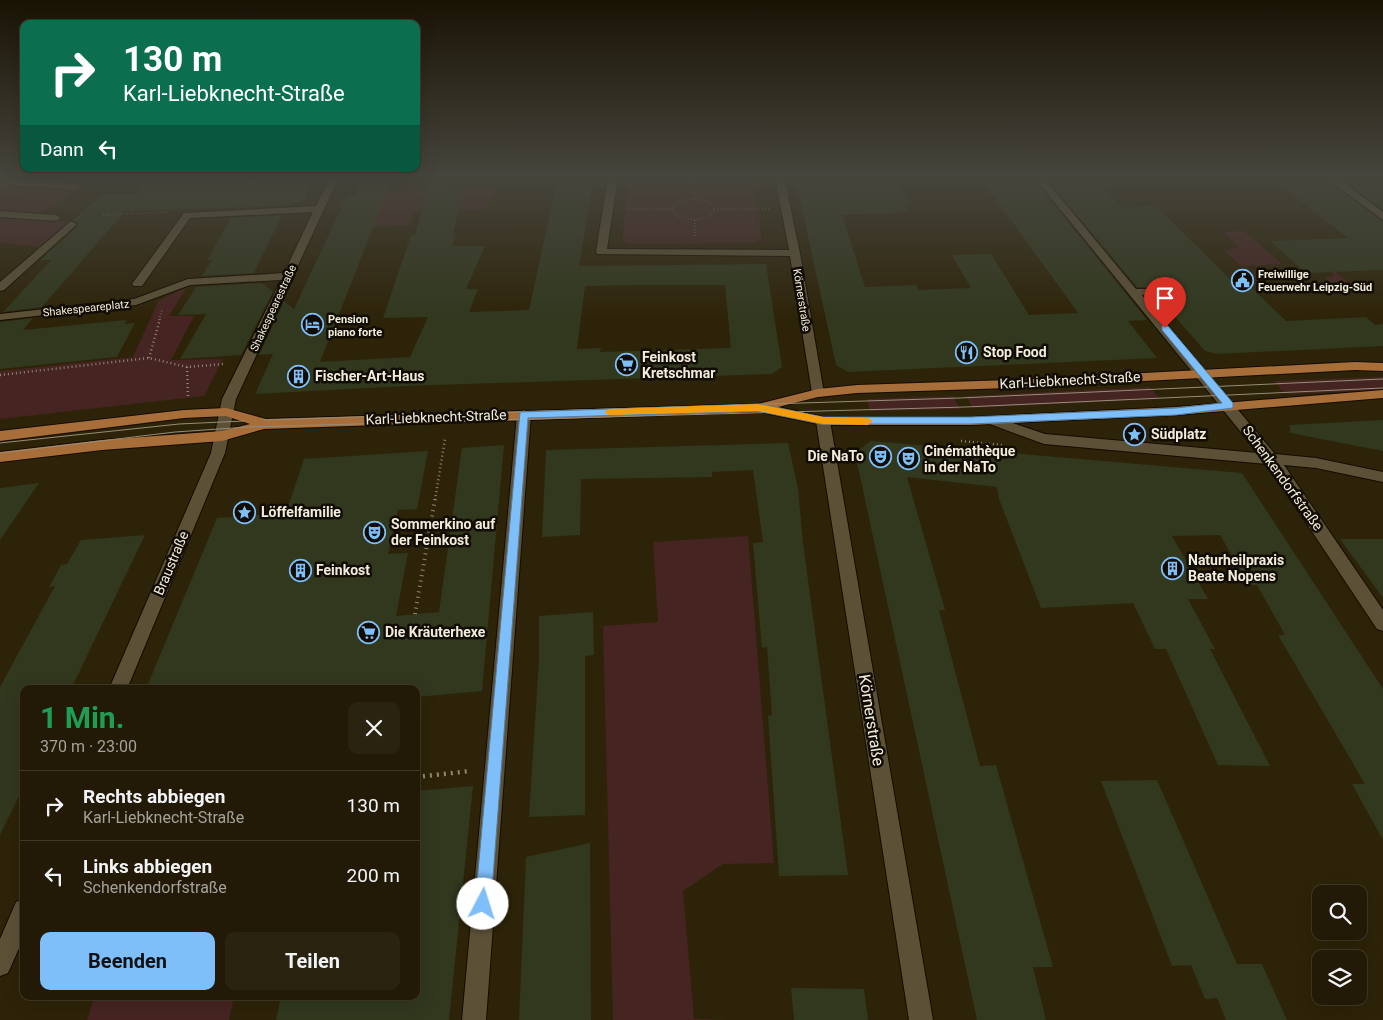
<!DOCTYPE html>
<html lang="de">
<meta charset="utf-8">
<style>
body{margin:0;font-family:Roboto,sans-serif;background:#2a2310;color:#f1f3f6;height:100vh;display:flex;flex-direction:column;font-size:19px;white-space:nowrap}
*{box-sizing:border-box;margin:0}
p{font-size:16px;color:#a2a19b}
.icon{flex:none;width:28px;height:28px;fill:none;stroke:currentColor;stroke-width:2;stroke-linecap:round;stroke-linejoin:round}
.map{position:relative;flex:1;overflow:hidden}
.drawer{position:absolute;left:20px;top:685px;width:400px;height:315px;display:flex;flex-direction:column;background:#221a06;border-radius:10px;box-shadow:0 5px 20px #0002,0 0 0 1px #3f3828}
.drawer>*{flex:none}
.guide{position:absolute;left:20px;top:20px;width:400px;height:152px;border-radius:10px;box-shadow:0 5px 20px #0002,0 0 0 1px #3f3828;background:#0b6e4f;color:#fff;overflow:hidden}
.buttons{position:absolute;left:1312px;top:885px;display:grid;gap:10px}
.buttons a{display:grid;place-items:center;width:55px;height:55px;border-radius:10px;background:#221a06;box-shadow:0 5px 20px #0002,0 0 0 1px #3f3828;font-size:25px}
.pin{position:absolute;display:grid;place-items:center;width:42px;height:42px;color:#fff;margin:-51px -21px;border-radius:50% 50% 50% 0;rotate:-45deg;box-shadow:0 0 5px #0007}
.pin .icon{rotate:45deg}
.me{position:absolute;width:55px;margin:-28px;rotate:5deg;stroke-linejoin:round;filter:drop-shadow(0 0 4px #0008)}
.turn{display:flex;align-items:center;gap:18px;height:105px;padding:0 20px;font-size:22px}
.turn .icon{width:65px;height:65px;stroke-width:2.5}
.turn b{display:block;font-size:35px;line-height:42px}
.then{display:flex;align-items:center;height:48px;padding:0 20px;background:#0003;gap:10px;font-size:19px}
.round{display:grid;place-items:center;flex:none;width:52px;height:52px;border-radius:10px;background:#2a2310}
.summary{display:flex;align-items:center;justify-content:space-between;height:85px;padding:0 20px}
h1{font-size:30px;font-weight:700;line-height:38px;color:#1e9e55}
.button{display:flex;gap:10px;margin-top:auto;padding:10px 20px}
.button a{flex:1;height:58px;border-radius:10px;background:#7ebef9;color:#111;font-size:20px;font-weight:700;line-height:58px;text-align:center}
.button a+a{background:#2a2310;color:#f1f3f6}
ul{padding:0;list-style:none}
li{display:flex;align-items:center;gap:15px;height:70px;padding:0 20px;border-top:1px solid #3f3828}
li div{flex:1}
li b{display:block;font-size:19px}
li em{font-style:normal}
.map>svg:first-child{display:block}
</style>
<div class="map">
<svg width="1383" height="1020" viewBox="0 0 1383 1020">
<rect width="100%" height="100%" fill="#2d2308"/>
<g fill="#462421">
<polygon points="21,177 85,177 75,184 15,181"/>
<polygon points="637,179 747,179 754,182 762,239 755,243 629,244 622,240 629,182"/>
<path d="M14,185L77,189C43,214 43,215 0,212V191Z"/>
<polygon points="496,187 487,209 414,211 410,225 370,227 387,191"/>
<polygon points="0,216 70,222 41,247 0,243"/>
<polygon points="1244,231 1282,264 1241,266 1225,251 1238,247 1225,232"/>
<polygon points="1332,272 1336,272 1357,289 1340,290 1325,278 1334,276"/>
<polygon points="186,288 169,316 194,316 171,360 223,359 204,396 0,419 0,371 133,357 159,300"/>
<polygon points="1383,377 1383,390 1285,394 1274,381"/>
<polygon points="1150,387 1160,399 973,408 966,396"/>
<polygon points="954,396 959,409 870,411 867,399"/>
<polygon points="748,536 774,863 723,864 683,891 694,1019 727,1020 613,1020 603,626 658,622 653,542"/>
<polygon points="95,996 234,996 229,1020 87,1020"/>
</g>
<g fill="#31381e" fill-rule="evenodd">
<polygon points="150,177 316,177 304,200 287,206 125,211 42,307 3,312 51,260 40,260 77,227 78,223 73,220 102,195 137,194"/>
<path d="M364,177H393L320,362L410,357L428,317L383,318L411,235H415L432,177H453V193H462L453,234L456,233L453,246H485L466,289H478L469,312L529,310L558,177H594L579,266L766,264L782,367L772,374L406,386L255,394L273,354L259,355L284,301L294,309L347,196H355ZM640,285H725L731,348L600,352L601,348L577,349L585,286Z"/>
<polygon points="795,177 895,177 911,206 906,206 909,212 842,215 865,287 916,285 918,290 971,288 952,255 991,254 1029,315 1078,313 980,177 1015,177 1022,186 1038,185 1147,320 1128,321 1157,358 848,372 836,365"/>
<polygon points="1270,177 1323,177 1383,222 1383,270 1306,273 1270,241 1348,238"/>
<polygon points="1340,177 1383,177 1383,210"/>
<polygon points="1099,183 1122,207 1156,206 1238,287 1250,286 1286,321 1366,317 1375,325 1383,324 1383,346 1217,354 1205,351 1176,318 1164,319 1146,296 1158,294 1158,288 1137,287 1052,185"/>
<polygon points="282,215 254,273 202,276 212,260 207,260 231,218"/>
<polygon points="262,283 273,292 241,355 180,359 206,314 178,315 196,287"/>
<polygon points="33,318 23,330 127,320 125,324 135,323 117,357 0,369 0,322"/>
<polygon points="1383,420 1383,451 1290,433 1290,425"/>
<polygon points="871,441 1242,473 1383,689 1383,840 1352,784 1365,784 1278,635 1285,635 1257,585 1249,585 1220,535 1172,536 1208,599 1188,599 1215,649 1210,649 1270,766 1218,765 1166,649 1155,649 1133,603 1041,608 999,499 997,487 907,477 945,610 939,610 980,766 996,765 1053,967 1033,967 1046,1020 977,1020 855,453"/>
<polygon points="788,443 798,488 803,543 848,875 779,876 768,716 772,715 767,647 762,648 753,543 763,542 753,470 712,472 712,477 581,479 580,535 542,537 546,450"/>
<polygon points="504,445 482,691 416,697 416,689 146,689 217,518 286,513 304,459 428,451 417,509 398,510 388,554 408,553 396,616 439,612 462,448"/>
<polygon points="39,483 0,540 0,488"/>
<polygon points="145,535 71,689 24,689 24,786 0,835 0,687 55,586 49,587 61,565 67,564 81,540"/>
<polygon points="1340,539 1383,539 1383,598"/>
<polygon points="593,612 594,655 585,656 585,815 529,817 539,659 539,616"/>
<polygon points="1157,780 1237,964 1262,964 1287,1020 1226,1020 1217,998 1205,999 1191,965 1172,966 1101,781"/>
<polygon points="473,786 449,1020 276,1020 281,996 416,996 416,791"/>
<polygon points="590,843 591,1020 519,1020 526,857"/>
<polygon points="791,988 864,989 868,1020 794,1020"/>
</g>
<g fill="none" stroke-linecap="round" stroke-linejoin="round">
<polyline stroke="#4b4128" stroke-width="11" stroke-dasharray="11 5" stroke-linecap="butt" points="0,182 12,183"/>
<defs>
<g id="minor">
<polygon points="330,177 339,177 236,399 225,453 127,689 109,689 211,453 222,399 281,280 190,285 136,305 0,320 0,314 134,299 188,279 284,273 313,212 190,218 142,286 134,286 132,284 184,213 316,206"/>
<polygon points="608,177 618,177 607,249 789,250 775,177 784,177 800,253 824,393 823,396 818,397 812,393 790,256 597,254 596,252"/>
<polygon points="1034,177 1043,177 1136,289 1157,289 1157,293 1142,295 1275,454 1316,458 1383,472 1383,482 1316,468 1284,465 1383,610 1383,631 1377,629 1267,464 1044,444 987,423 985,420 987,417 992,416 1045,434 1258,453"/>
<polygon points="1325,177 1336,177 1383,212 1383,220"/>
<polygon points="12,180 76,184 81,187 76,190 9,185 7,183"/>
<polygon points="0,211 56,215 61,218 56,221 0,217"/>
<polygon points="71,221 76,224 75,226 4,290 0,291 0,282"/>
<polygon points="524,410 531,414 486,1020 462,1020 517,414"/>
<polygon points="823,417 830,421 933,1020 909,1020 816,421"/>
<polygon points="24,899 24,937 8,973 0,976 0,939 16,902"/>
</g>
<polygon id="major" points="1355,362 1383,363 1383,371 1355,370 1009,388 857,393 818,397 778,407 823,417 971,417 1176,407 1383,390 1383,398 1176,415 971,425 823,425 760,412 264,429 222,441 102,450 0,462 0,452 102,440 222,431 250,424 226,416 184,418 0,441 0,431 184,410 226,408 266,419 758,404 818,389 857,385 1009,380"/>
</defs>
<use href="#minor" stroke="#150c00" stroke-width="2"/>
<use href="#major" stroke="#150c00" stroke-width="2"/>
<g stroke="#8f8771" stroke-width="2" stroke-dasharray="0.5 2.5" stroke-linecap="butt">
<polyline points="694,177 694,199"/>
<path d="M694,199L706,201L713,206L714,212C701,222 682,223 672,209L677,203Z"/>
<polyline points="626,209 672,209"/>
<polyline points="714,209 769,209"/>
<polyline points="103,215 167,212"/>
<polyline points="695,220 695,236"/>
<polyline points="159,320 162,310"/>
</g>
<g stroke="#8f8771" stroke-width="2.5" stroke-dasharray="1 3" stroke-linecap="butt">
<polyline points="149,358 160,319"/>
<polyline points="0,375 149,358 187,367"/>
<polyline points="188,396 187,367 224,364"/>
<polyline points="961,441 1002,445"/>
<polyline points="435,500 445,439"/>
</g>
<polyline stroke="#8f8771" stroke-width="4" stroke-dasharray="1 4.5" stroke-linecap="butt" points="415,614 435,499"/>
<polyline stroke="#8f8771" stroke-width="4.5" stroke-dasharray="2 5" stroke-linecap="butt" points="416,777 470,771"/>
<use href="#minor" fill="#5c5137" fill-rule="evenodd"/>
<use href="#major" fill="#a76e3a" fill-rule="evenodd"/>
<g stroke="#958d78" stroke-width="1">
<polyline points="264,420 960,398 1383,379"/>
<polyline points="0,443 179,424 244,421"/>
<polyline points="0,453 175,432 248,427 965,407 1383,388"/>
</g>
</g>
<linearGradient id="sky" x2="0" y2="1"><stop stop-color="#191304"/><stop offset="0.55" stop-color="#46453d"/><stop offset="1" stop-color="#46453d" stop-opacity="0"/></linearGradient>
<rect width="1383" height="320" fill="url(#sky)"/>
<polygon fill="#7ebef9" stroke="#527ca2" points="1162,326 1168,326 1233,403 1233,408 1176,415 971,424 823,424 758,411 528,418 491,904 489,910 483,913 477,910 475,904 520,412 758,404 823,417 971,417 1176,408 1222,403 1162,330"/>
<polygon fill="#f59e0b" points="758,404 823,417 868,418 873,421 868,425 823,424 758,411 609,415 604,412 609,409"/>
<defs>
<symbol id="civic-ring" viewBox="-11 -11 22 22"><circle r="9.5" fill="#110d04" stroke="#7ebef9" stroke-width="1.5"/><path d="M-.6-6.5H3V-4.5H.6V-3L4-1V1h2V6H-6V1h2V-1L-.6-3ZM-1.2 2.5V6h2.4V2.5Z" fill="#7ebef9"/></symbol>
<symbol id="hotel-ring" viewBox="-11 -11 22 22"><circle r="9.5" fill="#110d04" stroke="#7ebef9" stroke-width="1.5"/><path d="M-6-4.5h1.5V1H6V5H4.5V3h-9V5H-6ZM-4 0a1.8 1.8 0 1 1 3.6 0ZM.5 0V-2.5h3Q6-2.5 6 0Z" fill="#7ebef9"/></symbol>
<symbol id="restaurant-ring" viewBox="-11 -11 22 22"><circle r="9.5" fill="#110d04" stroke="#7ebef9" stroke-width="1.5"/><path d="M-5-6h1v4h1v-4h1v4h1v-4h1v5L-1.5 .5V6h-2V.5L-5-1ZM5-6V6H3V1.5H1.5Q1.5-4 5-6Z" fill="#7ebef9"/></symbol>
<symbol id="supermarket-ring" viewBox="-11 -11 22 22"><circle r="9.5" fill="#110d04" stroke="#7ebef9" stroke-width="1.5"/><path d="M-6-5.5h2.5l.6 2H6L4.5 2H-2.5L-4.4-4H-6ZM-1.5 3.2a1.3 1.3 0 1 0 .1 0ZM3 3.2a1.3 1.3 0 1 0 .1 0Z" fill="#7ebef9"/></symbol>
<symbol id="building-ring" viewBox="-11 -11 22 22"><circle r="9.5" fill="#110d04" stroke="#7ebef9" stroke-width="1.5"/><path d="M-4-6H4V6H1V3H-1V6H-4ZM-2.5-4.3h1.7v1.8h-1.7ZM.8-4.3h1.7v1.8H.8ZM-2.5-1h1.7V.8h-1.7ZM.8-1h1.7V.8H.8Z" fill="#7ebef9"/></symbol>
<symbol id="sight-ring" viewBox="-11 -11 22 22"><circle r="9.5" fill="#110d04" stroke="#7ebef9" stroke-width="1.5"/><path d="M0-6L1.8-2.2L6-1.7L2.9 1.2L3.7 5.4L0 3.3L-3.7 5.4L-2.9 1.2L-6-1.7L-1.8-2.2Z" fill="#7ebef9"/></symbol>
<symbol id="theatre-ring" viewBox="-11 -11 22 22"><circle r="9.5" fill="#110d04" stroke="#7ebef9" stroke-width="1.5"/><path d="M-5-5.5Q0-4 5-5.5V0Q5 5 0 6Q-5 5-5 0ZM-3.3-2.5H-1v1.5H-3.3ZM1-2.5H3.3v1.5H1ZM-2.8 1Q0 5.5 2.8 1Z" fill="#7ebef9"/></symbol>
</defs>
<g fill-rule="evenodd">
<use href="#civic-ring" x="1230" y="268" width="25" height="25"/>
<use href="#hotel-ring" x="300" y="312" width="25" height="25"/>
<use href="#restaurant-ring" x="954" y="340" width="25" height="25"/>
<use href="#supermarket-ring" x="614" y="352" width="25" height="25"/>
<use href="#building-ring" x="286" y="364" width="25" height="25"/>
<use href="#sight-ring" x="1122" y="422" width="25" height="25"/>
<use href="#theatre-ring" x="868" y="444" width="25" height="25"/>
<use href="#theatre-ring" x="896" y="446" width="25" height="25"/>
<use href="#sight-ring" x="232" y="500" width="25" height="25"/>
<use href="#theatre-ring" x="362" y="520" width="25" height="25"/>
<use href="#building-ring" x="1160" y="556" width="25" height="25"/>
<use href="#building-ring" x="288" y="558" width="25" height="25"/>
<use href="#supermarket-ring" x="356" y="620" width="25" height="25"/>
</g>
<g text-anchor="middle" stroke-width="5" stroke-linejoin="round" paint-order="stroke">
<g font-size="11" font-weight="bold" fill="#f2ecdc" stroke="#110d04" text-anchor="start">
<text x="1258" y="278">Freiwillige<tspan x="1258" dy="13">Feuerwehr Leipzig-Süd</tspan></text>
<text x="328" y="323">Pension<tspan x="328" dy="13">piano forte</tspan></text>
</g>
<g font-size="11" fill="#f2ecdc" stroke="#110d04">
<text transform="translate(802 300) rotate(81)" y="4">Körnerstraße</text>
<text transform="translate(86 308) rotate(-6)" y="4">Shakespeareplatz</text>
<text transform="translate(273 308) rotate(-65)" y="4">Shakespearestraße</text>
</g>
<g font-size="14" font-weight="bold" fill="#f2ecdc" stroke="#110d04" text-anchor="start">
<text x="983" y="357">Stop Food</text>
<text x="642" y="362">Feinkost<tspan x="642" dy="16">Kretschmar</tspan></text>
<text x="315" y="381">Fischer-Art-Haus</text>
<text x="1151" y="439">Südplatz</text>
<text x="924" y="456">Cinémathèque<tspan x="924" dy="16">in der NaTo</tspan></text>
<text x="864" y="461" text-anchor="end">Die NaTo</text>
<text x="261" y="517">Löffelfamilie</text>
<text x="391" y="529">Sommerkino auf<tspan x="391" dy="16">der Feinkost</tspan></text>
<text x="1188" y="565">Naturheilpraxis<tspan x="1188" dy="16">Beate Nopens</tspan></text>
<text x="316" y="575">Feinkost</text>
<text x="385" y="637">Die Kräuterhexe</text>
</g>
<g font-size="14" fill="#f2ecdc" stroke="#110d04">
<text transform="translate(1070 380) rotate(-3)" y="5">Karl-Liebknecht-Straße</text>
<text transform="translate(436 417) rotate(-2)" y="5">Karl-Liebknecht-Straße</text>
<text transform="translate(1283 478) rotate(54)" y="5">Schenkendorfstraße</text>
<text transform="translate(171 563) rotate(-67)" y="5">Braustraße</text>
</g>
<g font-size="16" fill="#f2ecdc" stroke="#110d04">
<text transform="translate(872 720) rotate(81)" y="6">Körnerstraße</text>
</g>
</g>
</svg>
<div class="buttons">
<a><svg class="icon" aria-label="search" viewBox="0 0 24 24"><circle cx="10" cy="10" r="6"/><path d="M15 15l6 6"/></svg></a>
<a><svg class="icon" aria-label="layers" viewBox="0 0 24 24"><path d="M12 4l9 5-9 5-9-5zM3 14l9 5 9-5"/></svg></a>
</div>
<div class="pin" style="left:1165px;top:328px;background:#d93025"><svg class="icon" aria-label="arrive" viewBox="0 0 24 24"><path d="M6 21V4h12l-3 4 3 4H6"/></svg></div>
<svg class="me" style="left:483px;top:904px" viewBox="-20 -20 40 40"><circle r="19" fill="#fff"/><path d="M0-13L10 11 0 6-10 11z" fill="#7ebef9"/></svg>
<div class="guide">
<div class="turn"><svg class="icon" aria-label="right" viewBox="0 0 24 24"><path d="M7 20v-9h11M14 6l5 5-5 5"/></svg><div><b>130 m</b>Karl-Liebknecht-Straße</div></div>
<div class="then">Dann<svg class="icon" aria-label="left" viewBox="0 0 24 24"><path d="M17 20v-9H6M10 6l-5 5 5 5"/></svg></div>
</div>
<section class="drawer">
<div class="summary"><div><h1>1 Min.</h1><p>370 m · 23:00</p></div><a class="round"><svg class="icon" aria-label="close" viewBox="0 0 24 24"><path d="M6 6l12 12M18 6L6 18"/></svg></a></div>
<ul>
<li><svg class="icon" aria-label="right" viewBox="0 0 24 24"><path d="M7 20v-9h11M14 6l5 5-5 5"/></svg><div><b>Rechts abbiegen</b><p>Karl-Liebknecht-Straße</p></div><em>130 m</em></li>
<li><svg class="icon" aria-label="left" viewBox="0 0 24 24"><path d="M17 20v-9H6M10 6l-5 5 5 5"/></svg><div><b>Links abbiegen</b><p>Schenkendorfstraße</p></div><em>200 m</em></li>
</ul>
<div class="button"><a>Beenden</a><a>Teilen</a></div>
</section>
</div>
